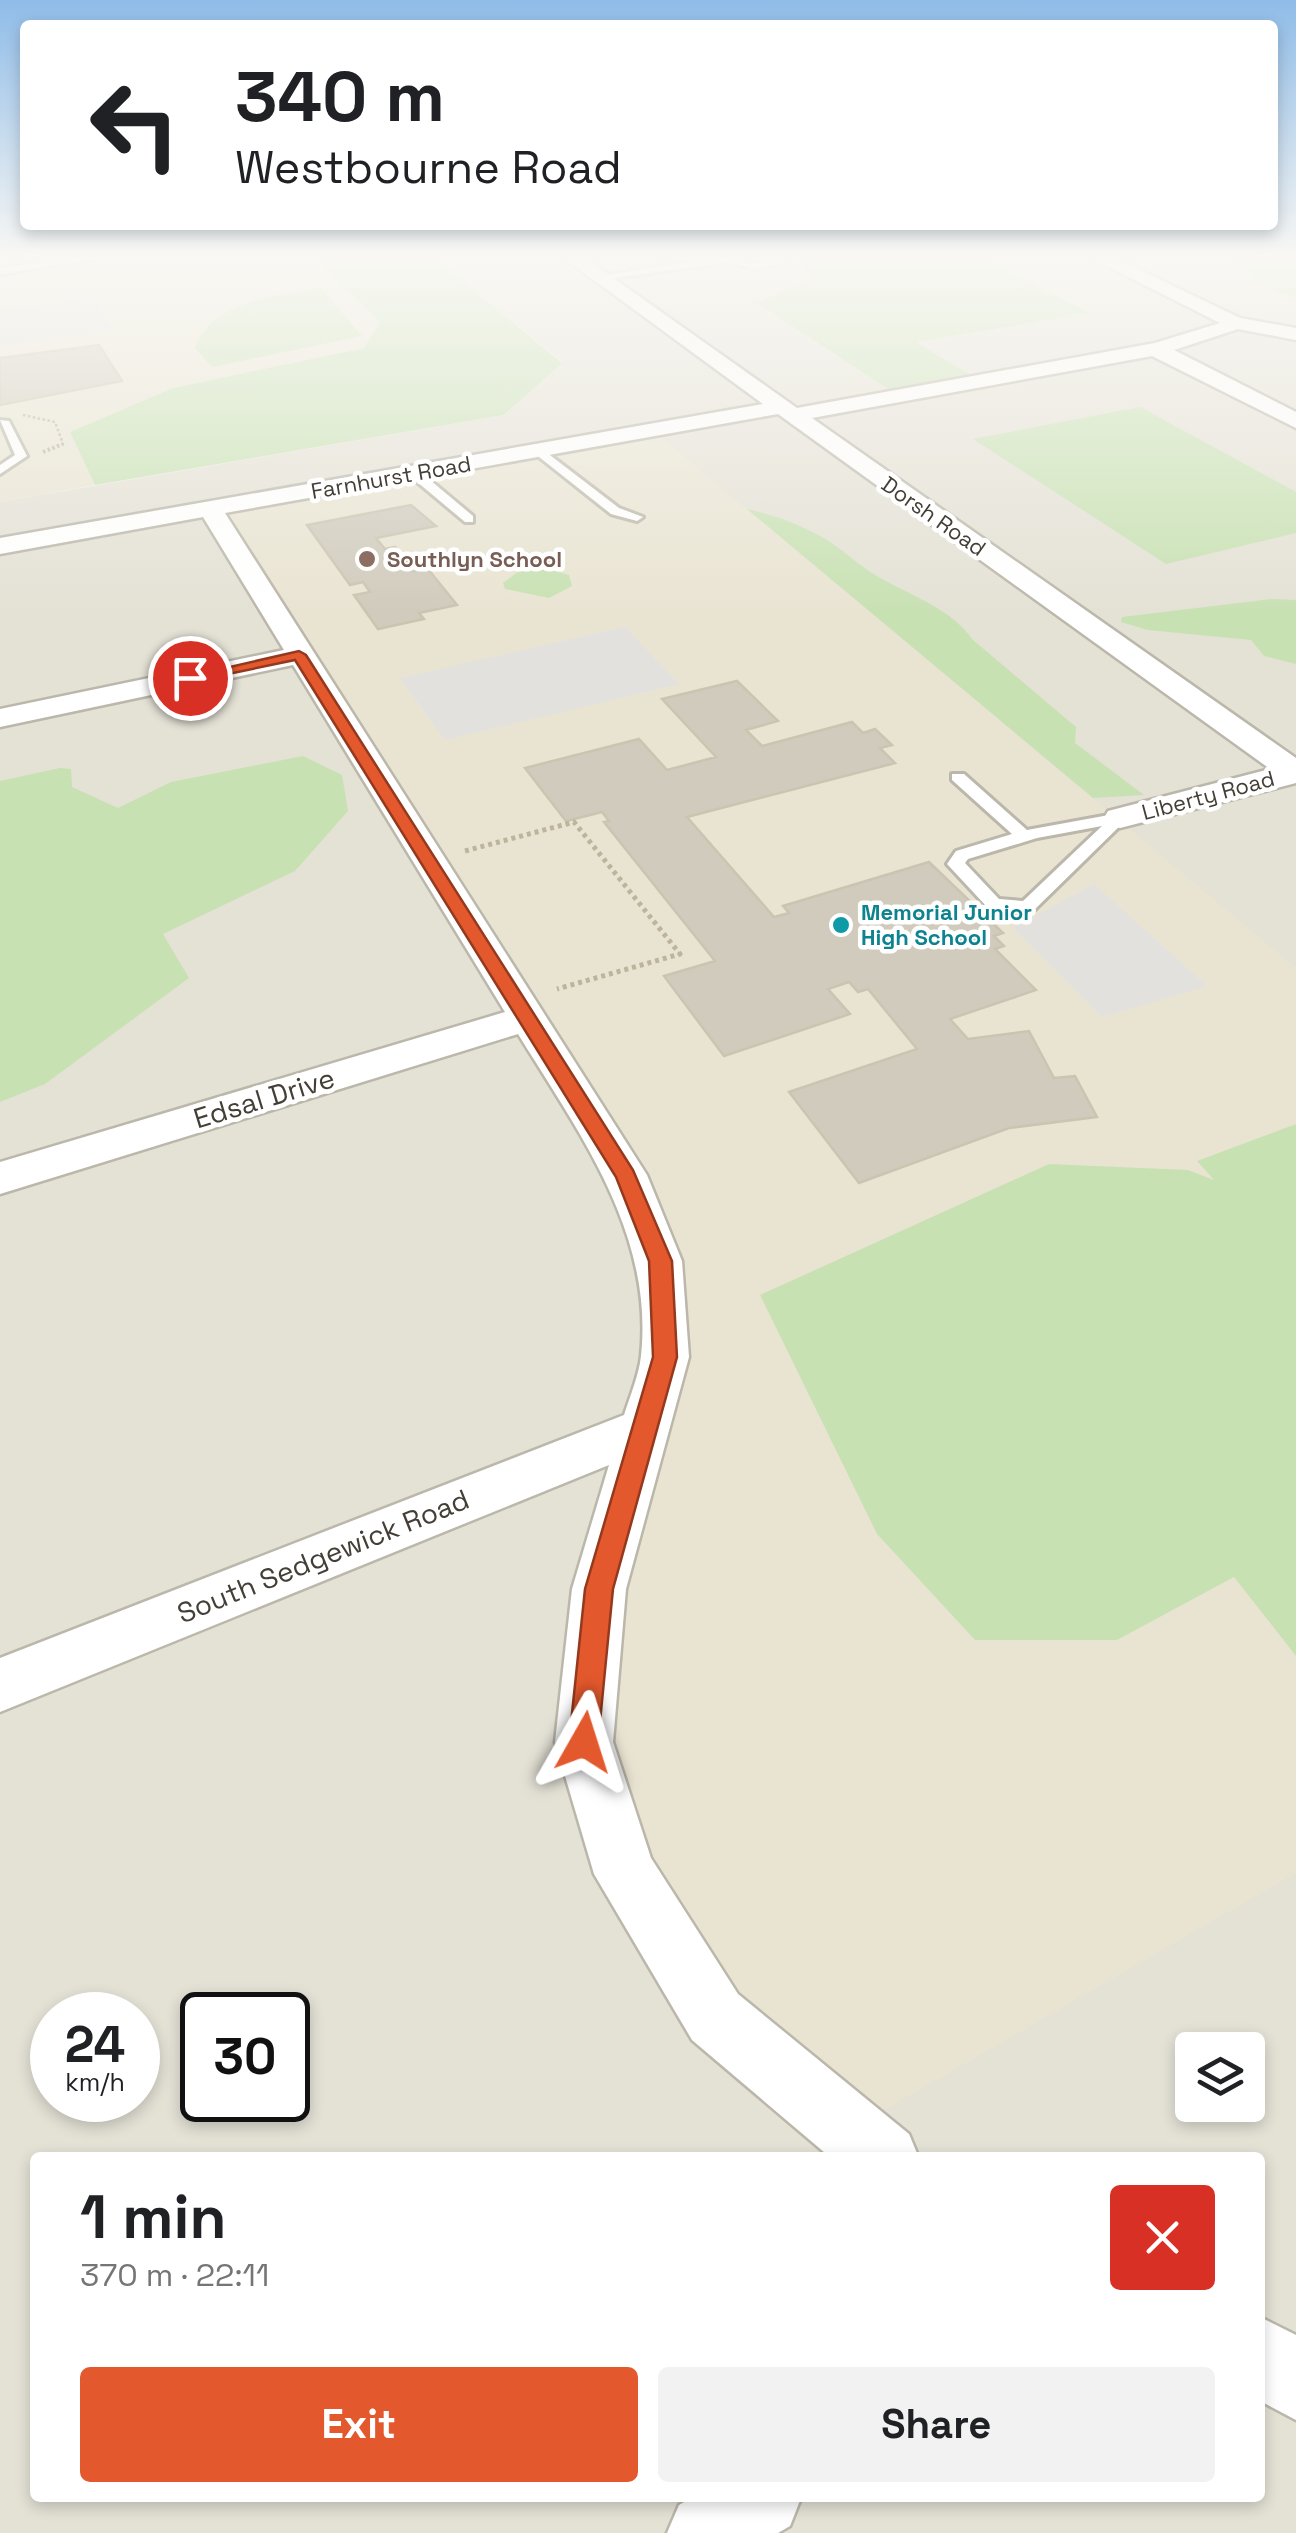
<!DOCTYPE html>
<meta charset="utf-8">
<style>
body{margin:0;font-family:"Space Grotesk",sans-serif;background:#f2f2f2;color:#202124;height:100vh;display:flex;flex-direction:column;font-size:38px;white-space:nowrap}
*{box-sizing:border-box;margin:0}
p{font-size:32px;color:#757577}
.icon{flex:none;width:55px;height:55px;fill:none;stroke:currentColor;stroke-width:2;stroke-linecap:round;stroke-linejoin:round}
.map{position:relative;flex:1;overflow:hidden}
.side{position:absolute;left:30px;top:2152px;width:1235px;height:350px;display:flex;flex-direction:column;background:#fff;border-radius:10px;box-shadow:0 5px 15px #0003}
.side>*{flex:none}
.banner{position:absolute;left:20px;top:20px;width:1258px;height:210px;border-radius:10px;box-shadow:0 5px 15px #0003;background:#fff;color:#202124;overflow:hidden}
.controls{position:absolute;left:1175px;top:2032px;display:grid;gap:20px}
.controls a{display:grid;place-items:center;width:90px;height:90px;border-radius:10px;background:#fff;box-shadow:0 5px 15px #0003;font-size:50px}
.speed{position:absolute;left:30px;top:1992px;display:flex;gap:20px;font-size:50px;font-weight:700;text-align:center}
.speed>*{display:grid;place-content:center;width:130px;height:130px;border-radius:50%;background:#fff;box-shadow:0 5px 15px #0003;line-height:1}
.speed small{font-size:25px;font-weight:400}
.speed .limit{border:5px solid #111;border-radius:15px;background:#fff;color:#111}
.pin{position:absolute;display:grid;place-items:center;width:85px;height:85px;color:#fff;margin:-42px;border:5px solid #fff;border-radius:50%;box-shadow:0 2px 10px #0007}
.me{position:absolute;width:110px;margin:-55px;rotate:6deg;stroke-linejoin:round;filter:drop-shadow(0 0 8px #0008)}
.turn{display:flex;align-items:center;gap:35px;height:210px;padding:0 50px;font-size:45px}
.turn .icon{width:130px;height:130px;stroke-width:2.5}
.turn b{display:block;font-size:70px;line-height:85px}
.round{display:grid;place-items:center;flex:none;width:105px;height:105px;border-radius:10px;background:#f2f2f2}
.summary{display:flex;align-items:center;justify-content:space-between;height:170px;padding:0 50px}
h1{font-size:60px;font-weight:700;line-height:75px}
.cta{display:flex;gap:20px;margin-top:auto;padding:20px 50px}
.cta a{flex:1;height:115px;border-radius:10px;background:#e3582c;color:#fff;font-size:40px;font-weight:700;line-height:115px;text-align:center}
.cta a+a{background:#f2f2f2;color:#202124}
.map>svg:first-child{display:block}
</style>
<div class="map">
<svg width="1296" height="2533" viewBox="0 0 1296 2533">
<rect width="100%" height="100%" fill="#f1efe6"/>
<path fill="#e4e1d5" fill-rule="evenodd" d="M435,258H795L813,276L757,303L978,380L914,342L1087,313L982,258H1228L1277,292L1296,298V2533H0V502L505,415L562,362ZM52,2015H138V2100H52ZM202,2015H288V2100H202ZM1192,2050H1248V2105H1192ZM35,2158H1260V2498H35Z"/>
<g fill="#e9e4d2">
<polygon points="0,258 435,258 455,274 348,290 380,322 364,348 173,388 70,432 95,485 0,502"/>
<polygon points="652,430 1296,968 1296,1873 851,2129 715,2017 584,1742 660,1261 210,509"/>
</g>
<g fill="#c8e1b3">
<path d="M323,258C362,258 399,264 437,260L562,363L504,415L95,485L70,432L173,388L364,348L380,322L326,269Z"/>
<polygon points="795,258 982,258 1089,313 916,342 980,381 899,396 757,303 812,277"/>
<polygon points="1228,258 1296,258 1296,298 1277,292"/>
<path d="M321,288L362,336L212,367L195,348C211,301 278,295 321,288Z"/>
<polygon points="1140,407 1296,492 1296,533 1166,564 973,439"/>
<path d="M747,509C777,516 808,527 833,544C850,556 866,571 884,580C916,598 951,609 973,640L1076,727L1075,743L1144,795L1093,798Z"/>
<polygon points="542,567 569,575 572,586 549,598 505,589 503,583 520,570"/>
<polygon points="1273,599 1296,600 1296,664 1264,656 1251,640 1148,630 1121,622 1122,617"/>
<polygon points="303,756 342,775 348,811 295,871 163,934 189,978 45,1084 0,1102 0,781 60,768 71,769 72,787 118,808 171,782"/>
<polygon points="1296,1124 1296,1656 1234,1577 1117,1640 975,1640 877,1534 760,1295 1049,1164 1188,1170 1214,1180 1197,1161"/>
</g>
<g fill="#e3e1de">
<polygon points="0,258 204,258 123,269 116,260 0,275"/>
<polygon points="92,298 113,330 0,346 0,310"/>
<polygon points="625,627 679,684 445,740 400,678"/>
<polygon points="1094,884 1207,986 1102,1017 1013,928"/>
</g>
<g fill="#d1cbbd" stroke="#cbc4b1" stroke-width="2.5">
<polygon points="99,345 122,381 0,405 0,358"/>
<polygon points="411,505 436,526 376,538 385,549 395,547 413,571 427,568 457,605 419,613 424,619 378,629 354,595 370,592 363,582 350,585 307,525"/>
<polygon points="737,681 778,721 746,730 762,746 852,722 863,733 875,729 892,745 880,748 895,763 687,817 774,917 789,913 783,906 929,862 1003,933 994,936 1004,946 995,949 1036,990 950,1019 968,1039 1029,1031 1054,1078 1075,1076 1097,1117 1009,1128 859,1183 789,1092 917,1049 868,989 858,992 849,982 828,989 850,1014 724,1056 664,976 715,961 604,822 609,821 602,812 566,821 525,768 639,739 667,770 716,757 662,699"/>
</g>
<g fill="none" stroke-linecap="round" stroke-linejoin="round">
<defs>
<g id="service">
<polygon points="73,258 100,258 0,274 0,268"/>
<polygon points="715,258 754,263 780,258 784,263 754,269 730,262 599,280 594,277"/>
<polygon points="0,420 9,421 27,456 0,474 0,465 15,455"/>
<polygon points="534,449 542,449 619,508 643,517 637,521 611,514 534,453"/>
<polygon points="410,470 418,470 473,516 473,522 465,522 410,476"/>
<path d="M952,774H964L1027,830L1120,813L1128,818L1033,911L988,908L947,864L956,851L1012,834L952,780ZM1102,826L1023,901L999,899L965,863L968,859L1037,838Z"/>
</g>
<g id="minor">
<path d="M564,258H585L797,408L1155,343L1220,323L1091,258H1115L1240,318L1296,328V340L1238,329L1174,350L1296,412V428L1152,356L812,418L1296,758V783L1120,828L1108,825L1104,818L1108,811L1270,769L778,414L225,513L647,1175L682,1261L689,1357L626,1589L613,1742L651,1858L738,1994L909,2134L919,2158H831L692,2040L594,1874L555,1742L572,1589L609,1465L0,1712V1658L624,1415C630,1396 639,1375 641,1356C654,1233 579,1133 518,1034L0,1194V1162L505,1012L293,665L0,727V709L284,650L203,517L0,554V538L763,404Z"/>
<polygon points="1260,2317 1296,2335 1296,2420 1260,2401"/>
<polygon points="691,2498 801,2498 790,2526 778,2533 667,2533 679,2505"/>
</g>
</defs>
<use href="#service" stroke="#bbb7aa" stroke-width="6"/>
<use href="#minor" stroke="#bbb7aa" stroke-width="5"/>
<polyline stroke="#bcb49d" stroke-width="2.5" stroke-dasharray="2.5 2.5" stroke-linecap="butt" points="23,415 55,422 63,444 57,446"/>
<polyline stroke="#bcb49d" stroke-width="4" stroke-dasharray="2.5 2.5" stroke-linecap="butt" points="43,452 63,444"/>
<polyline stroke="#bcb49d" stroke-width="5" stroke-dasharray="4 4" stroke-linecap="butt" points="465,851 574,822 680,954 557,989"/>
<use href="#service" fill="#fff" fill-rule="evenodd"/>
<use href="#minor" fill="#fff" fill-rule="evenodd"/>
</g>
<linearGradient id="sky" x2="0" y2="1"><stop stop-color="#8fbce8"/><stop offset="0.42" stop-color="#f9f8f4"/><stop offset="1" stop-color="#f9f8f4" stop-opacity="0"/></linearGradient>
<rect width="1296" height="613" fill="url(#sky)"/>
<polygon fill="#e3582c" stroke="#94391d" stroke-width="2.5" points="299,651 306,655 633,1170 672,1261 677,1357 613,1589 598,1742 594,1752 584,1756 573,1752 569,1742 585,1589 653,1357 649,1261 616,1177 295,660 190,682 182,678"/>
<circle fill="#8d6e63" stroke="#fff" stroke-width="4" cx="367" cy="559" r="10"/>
<circle fill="#0f9aa8" stroke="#fff" stroke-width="4" cx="841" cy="925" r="10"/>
<g text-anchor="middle" stroke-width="9" stroke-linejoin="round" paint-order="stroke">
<g font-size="22" fill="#433f36" stroke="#fff">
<text transform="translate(391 477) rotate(-10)" y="8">Farnhurst Road</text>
<text transform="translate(934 516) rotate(35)" y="8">Dorsh Road</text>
<text transform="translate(1208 795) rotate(-15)" y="8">Liberty Road</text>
</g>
<g font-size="22" font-weight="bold" fill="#785e54" stroke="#fff" text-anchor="start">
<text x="387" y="567">Southlyn School</text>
</g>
<g font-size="22" font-weight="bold" fill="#0d838f" stroke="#fff" text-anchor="start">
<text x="861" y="920">Memorial Junior<tspan x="861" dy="25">High School</tspan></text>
</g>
<g font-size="28" fill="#433f36" stroke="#fff">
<text transform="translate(264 1098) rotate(-17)" y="10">Edsal Drive</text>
<text transform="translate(323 1556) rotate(-22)" y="10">South Sedgewick Road</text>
</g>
</g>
</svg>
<div class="controls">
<a><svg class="icon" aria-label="layers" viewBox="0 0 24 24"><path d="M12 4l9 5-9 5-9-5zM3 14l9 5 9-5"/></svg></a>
</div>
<div class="speed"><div>24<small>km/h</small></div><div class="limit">30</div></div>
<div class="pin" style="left:190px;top:678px;background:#d93025"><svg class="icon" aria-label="arrive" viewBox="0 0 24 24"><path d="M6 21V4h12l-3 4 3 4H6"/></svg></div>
<svg class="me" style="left:584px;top:1742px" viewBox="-20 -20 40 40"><path d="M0-17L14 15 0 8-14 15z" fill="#e3582c" stroke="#fff" stroke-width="4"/></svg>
<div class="banner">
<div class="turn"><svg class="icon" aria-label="left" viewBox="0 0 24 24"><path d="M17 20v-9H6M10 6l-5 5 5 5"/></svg><div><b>340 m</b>Westbourne Road</div></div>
</div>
<section class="side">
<div class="summary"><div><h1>1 min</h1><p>370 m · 22:11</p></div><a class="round" style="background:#d93025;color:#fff"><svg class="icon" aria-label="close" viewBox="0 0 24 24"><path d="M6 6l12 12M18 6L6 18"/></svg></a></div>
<div class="cta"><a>Exit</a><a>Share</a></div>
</section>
</div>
